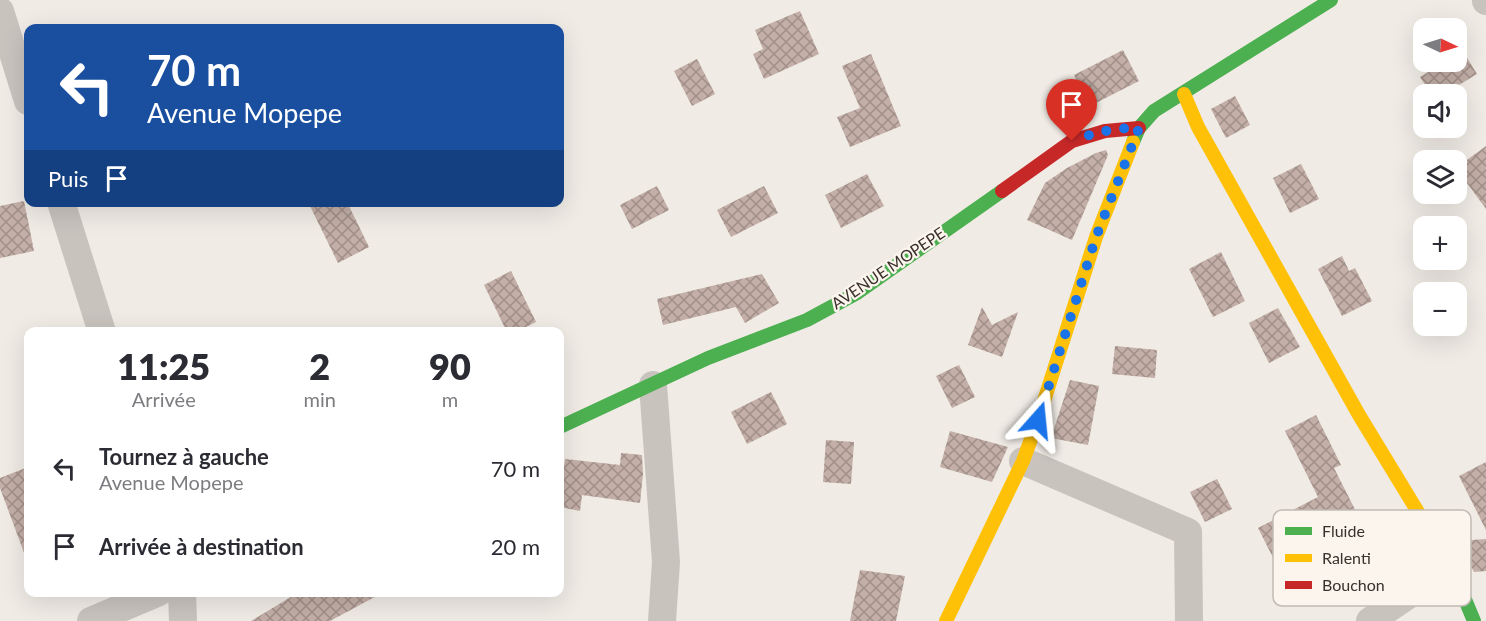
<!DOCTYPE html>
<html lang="fr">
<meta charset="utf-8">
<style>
body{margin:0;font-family:Lato,sans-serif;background:#f2f2f3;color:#2b2b33;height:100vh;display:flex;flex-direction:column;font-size:22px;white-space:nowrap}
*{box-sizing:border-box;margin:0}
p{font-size:20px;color:#7c7c81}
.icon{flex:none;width:33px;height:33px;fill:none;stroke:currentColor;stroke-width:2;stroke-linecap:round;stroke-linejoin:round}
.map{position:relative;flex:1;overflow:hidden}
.panel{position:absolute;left:24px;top:327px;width:540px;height:270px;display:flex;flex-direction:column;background:#fff;border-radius:12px;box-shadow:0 6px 24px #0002}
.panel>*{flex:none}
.hud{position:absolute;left:24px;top:24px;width:540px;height:183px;border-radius:12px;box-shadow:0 6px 24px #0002;background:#1a4fa0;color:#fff;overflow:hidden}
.needle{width:39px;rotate:94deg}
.controls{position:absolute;left:1413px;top:18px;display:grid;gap:12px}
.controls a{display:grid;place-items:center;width:54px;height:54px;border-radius:12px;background:#fff;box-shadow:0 6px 24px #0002;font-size:30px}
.pin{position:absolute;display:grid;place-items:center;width:51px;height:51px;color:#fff;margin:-62px -26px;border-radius:50% 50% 50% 0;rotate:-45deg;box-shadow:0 0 6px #0007}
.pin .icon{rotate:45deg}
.me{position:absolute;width:66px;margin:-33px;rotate:18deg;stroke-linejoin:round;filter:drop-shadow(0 0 4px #0008)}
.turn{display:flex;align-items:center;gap:21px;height:126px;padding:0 24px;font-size:27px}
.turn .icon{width:78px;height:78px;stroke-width:2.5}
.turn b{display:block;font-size:42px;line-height:51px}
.then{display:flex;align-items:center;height:57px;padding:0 24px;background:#0003;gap:12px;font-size:22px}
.eta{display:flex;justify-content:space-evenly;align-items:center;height:102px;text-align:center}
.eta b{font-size:36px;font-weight:800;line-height:42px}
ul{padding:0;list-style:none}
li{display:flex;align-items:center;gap:18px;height:78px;padding:0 24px}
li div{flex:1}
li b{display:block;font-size:22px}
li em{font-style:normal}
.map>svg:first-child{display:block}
</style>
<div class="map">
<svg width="1486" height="621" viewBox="0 0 1486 621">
<defs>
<pattern id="building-cross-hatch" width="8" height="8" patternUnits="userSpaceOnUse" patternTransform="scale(1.5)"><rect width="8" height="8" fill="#c3afa7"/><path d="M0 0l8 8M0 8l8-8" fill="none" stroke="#a08f88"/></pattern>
</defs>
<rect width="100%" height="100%" fill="#f0ebe5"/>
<g fill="url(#building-cross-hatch)">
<polygon points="800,11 819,54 764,79 753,54 763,49 755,30"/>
<polygon points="1123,50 1139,81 1090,106 1074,75"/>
<polygon points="1463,51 1477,74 1444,94 1431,94 1420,77 1445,62 1456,62 1456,54"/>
<polygon points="871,54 901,126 850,147 837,117 860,108 842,66"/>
<polygon points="697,59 715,94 692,106 674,71"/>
<polygon points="1235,96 1250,125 1226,138 1211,109"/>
<polygon points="1486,146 1486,209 1456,168"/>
<polygon points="1106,150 1108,155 1072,240 1027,220 1045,183 1067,168 1096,153"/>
<polygon points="1301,164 1319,199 1290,213 1273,178"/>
<polygon points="867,174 884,206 841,228 825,195"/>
<polygon points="657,186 669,210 632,229 620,205"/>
<polygon points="764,186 778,213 731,237 717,210"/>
<polygon points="24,201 34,251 0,258 0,206"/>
<polygon points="308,202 347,202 369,247 338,263"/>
<polygon points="1221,252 1245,301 1213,317 1189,269"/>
<polygon points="1342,256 1349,271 1355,268 1372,301 1342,316 1318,269"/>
<polygon points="511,271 536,322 516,332 507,332 484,285"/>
<polygon points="762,274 779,303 745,323 736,307 663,325 657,299"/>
<polygon points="982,307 992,325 1018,312 1002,357 968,345"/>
<polygon points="1278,308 1300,347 1269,363 1249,323"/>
<polygon points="1115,346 1157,350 1155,378 1112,374"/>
<polygon points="959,365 975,397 952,408 936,376"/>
<polygon points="1070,380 1099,386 1088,445 1051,438"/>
<polygon points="771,392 787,424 747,444 731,412"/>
<polygon points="1316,415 1341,465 1334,468 1374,547 1341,564 1332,546 1281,573 1258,528 1318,497 1285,431"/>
<polygon points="950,431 1008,447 992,482 940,467"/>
<polygon points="826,440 854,442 851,484 823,482"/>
<polygon points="621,453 642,455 643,474 640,503 582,495 580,511 560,507 560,495 565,459 620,465"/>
<polygon points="1486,462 1486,530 1459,476"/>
<polygon points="28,467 28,557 26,558 0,488 0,478"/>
<polygon points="1217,479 1232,509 1205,522 1190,492"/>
<polygon points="1486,539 1486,571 1474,572 1458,541"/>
<polygon points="860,570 905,576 896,621 850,621"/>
<polygon points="299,592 384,592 330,621 251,621"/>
</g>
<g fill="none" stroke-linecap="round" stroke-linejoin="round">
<g stroke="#c9c3be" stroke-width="28">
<polyline points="1486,0 1486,1"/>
<polyline points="0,11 28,101"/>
<polyline points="61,202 102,332"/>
<polyline points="653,385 666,562 662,621"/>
<polyline points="1023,461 1188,532 1189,621"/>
<polyline points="182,592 183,621"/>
<polyline points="91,621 159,592"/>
<polyline points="1370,621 1451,566"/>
</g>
<g stroke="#4caf50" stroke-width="14">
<polyline points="1133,142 1139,128 1154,111 1331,0"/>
<polyline points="560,427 708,358 807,320 857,293 1002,191"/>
<polyline points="1421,517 1451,566 1474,621"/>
</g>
<g stroke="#ffc107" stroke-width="14">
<polyline points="1184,94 1198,127 1359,415 1421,517"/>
<polyline points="946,621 1023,461 1038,420 1096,237 1133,142"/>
</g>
<polyline stroke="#c62828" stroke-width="14" points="1002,191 1072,141 1105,131 1139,128"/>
</g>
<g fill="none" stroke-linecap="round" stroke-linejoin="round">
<path stroke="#1a73e8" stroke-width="10" stroke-dasharray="0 18" d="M1038,420L1096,237L1139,128C1113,128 1097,132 1072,141"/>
</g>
<g text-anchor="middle" stroke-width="4.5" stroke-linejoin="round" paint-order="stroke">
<g font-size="16" fill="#3b302b" stroke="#fbf5ee">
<text transform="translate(888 268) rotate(-34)" y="6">AVENUE MOPEPE</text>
</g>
</g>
<rect x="1273" y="510" width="198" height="96" rx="9" fill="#fbf5ee" stroke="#c1bab4" stroke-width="1.5"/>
<rect x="1285" y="527" width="27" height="8" fill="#4caf50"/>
<rect x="1285" y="554" width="27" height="8" fill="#ffc107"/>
<rect x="1285" y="581" width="27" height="8" fill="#c62828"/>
<g font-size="16" fill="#3b302b">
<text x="1322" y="537">Fluide</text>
<text x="1322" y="564">Ralenti</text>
<text x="1322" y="591">Bouchon</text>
</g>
</svg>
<div class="controls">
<a><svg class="needle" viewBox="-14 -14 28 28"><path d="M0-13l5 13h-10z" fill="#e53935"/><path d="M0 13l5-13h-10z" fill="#7c7c81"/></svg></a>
<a><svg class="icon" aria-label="sound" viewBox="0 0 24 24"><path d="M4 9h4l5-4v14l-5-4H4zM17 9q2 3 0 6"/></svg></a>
<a><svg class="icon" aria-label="layers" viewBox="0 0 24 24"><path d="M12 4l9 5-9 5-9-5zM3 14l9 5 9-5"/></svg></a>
<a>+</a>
<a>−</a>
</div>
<div class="pin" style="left:1072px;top:141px;background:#d93025"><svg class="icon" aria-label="arrive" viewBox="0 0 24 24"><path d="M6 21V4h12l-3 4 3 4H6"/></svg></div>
<svg class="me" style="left:1038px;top:420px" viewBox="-20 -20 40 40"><path d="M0-17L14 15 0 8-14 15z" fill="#1a73e8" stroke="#fff" stroke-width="4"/></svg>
<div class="hud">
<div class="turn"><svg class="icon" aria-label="left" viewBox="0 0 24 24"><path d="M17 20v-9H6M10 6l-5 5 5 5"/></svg><div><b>70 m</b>Avenue Mopepe</div></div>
<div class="then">Puis<svg class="icon" aria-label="arrive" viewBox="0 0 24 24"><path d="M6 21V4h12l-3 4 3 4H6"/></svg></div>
</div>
<section class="panel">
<div class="eta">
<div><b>11:25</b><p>Arrivée</p></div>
<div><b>2</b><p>min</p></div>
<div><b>90</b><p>m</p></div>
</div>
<ul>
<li><svg class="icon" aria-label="left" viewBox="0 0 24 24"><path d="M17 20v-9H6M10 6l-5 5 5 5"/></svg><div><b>Tournez à gauche</b><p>Avenue Mopepe</p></div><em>70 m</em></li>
<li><svg class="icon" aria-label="arrive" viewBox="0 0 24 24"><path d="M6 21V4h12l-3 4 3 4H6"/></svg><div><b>Arrivée à destination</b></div><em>20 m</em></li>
</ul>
</section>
</div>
